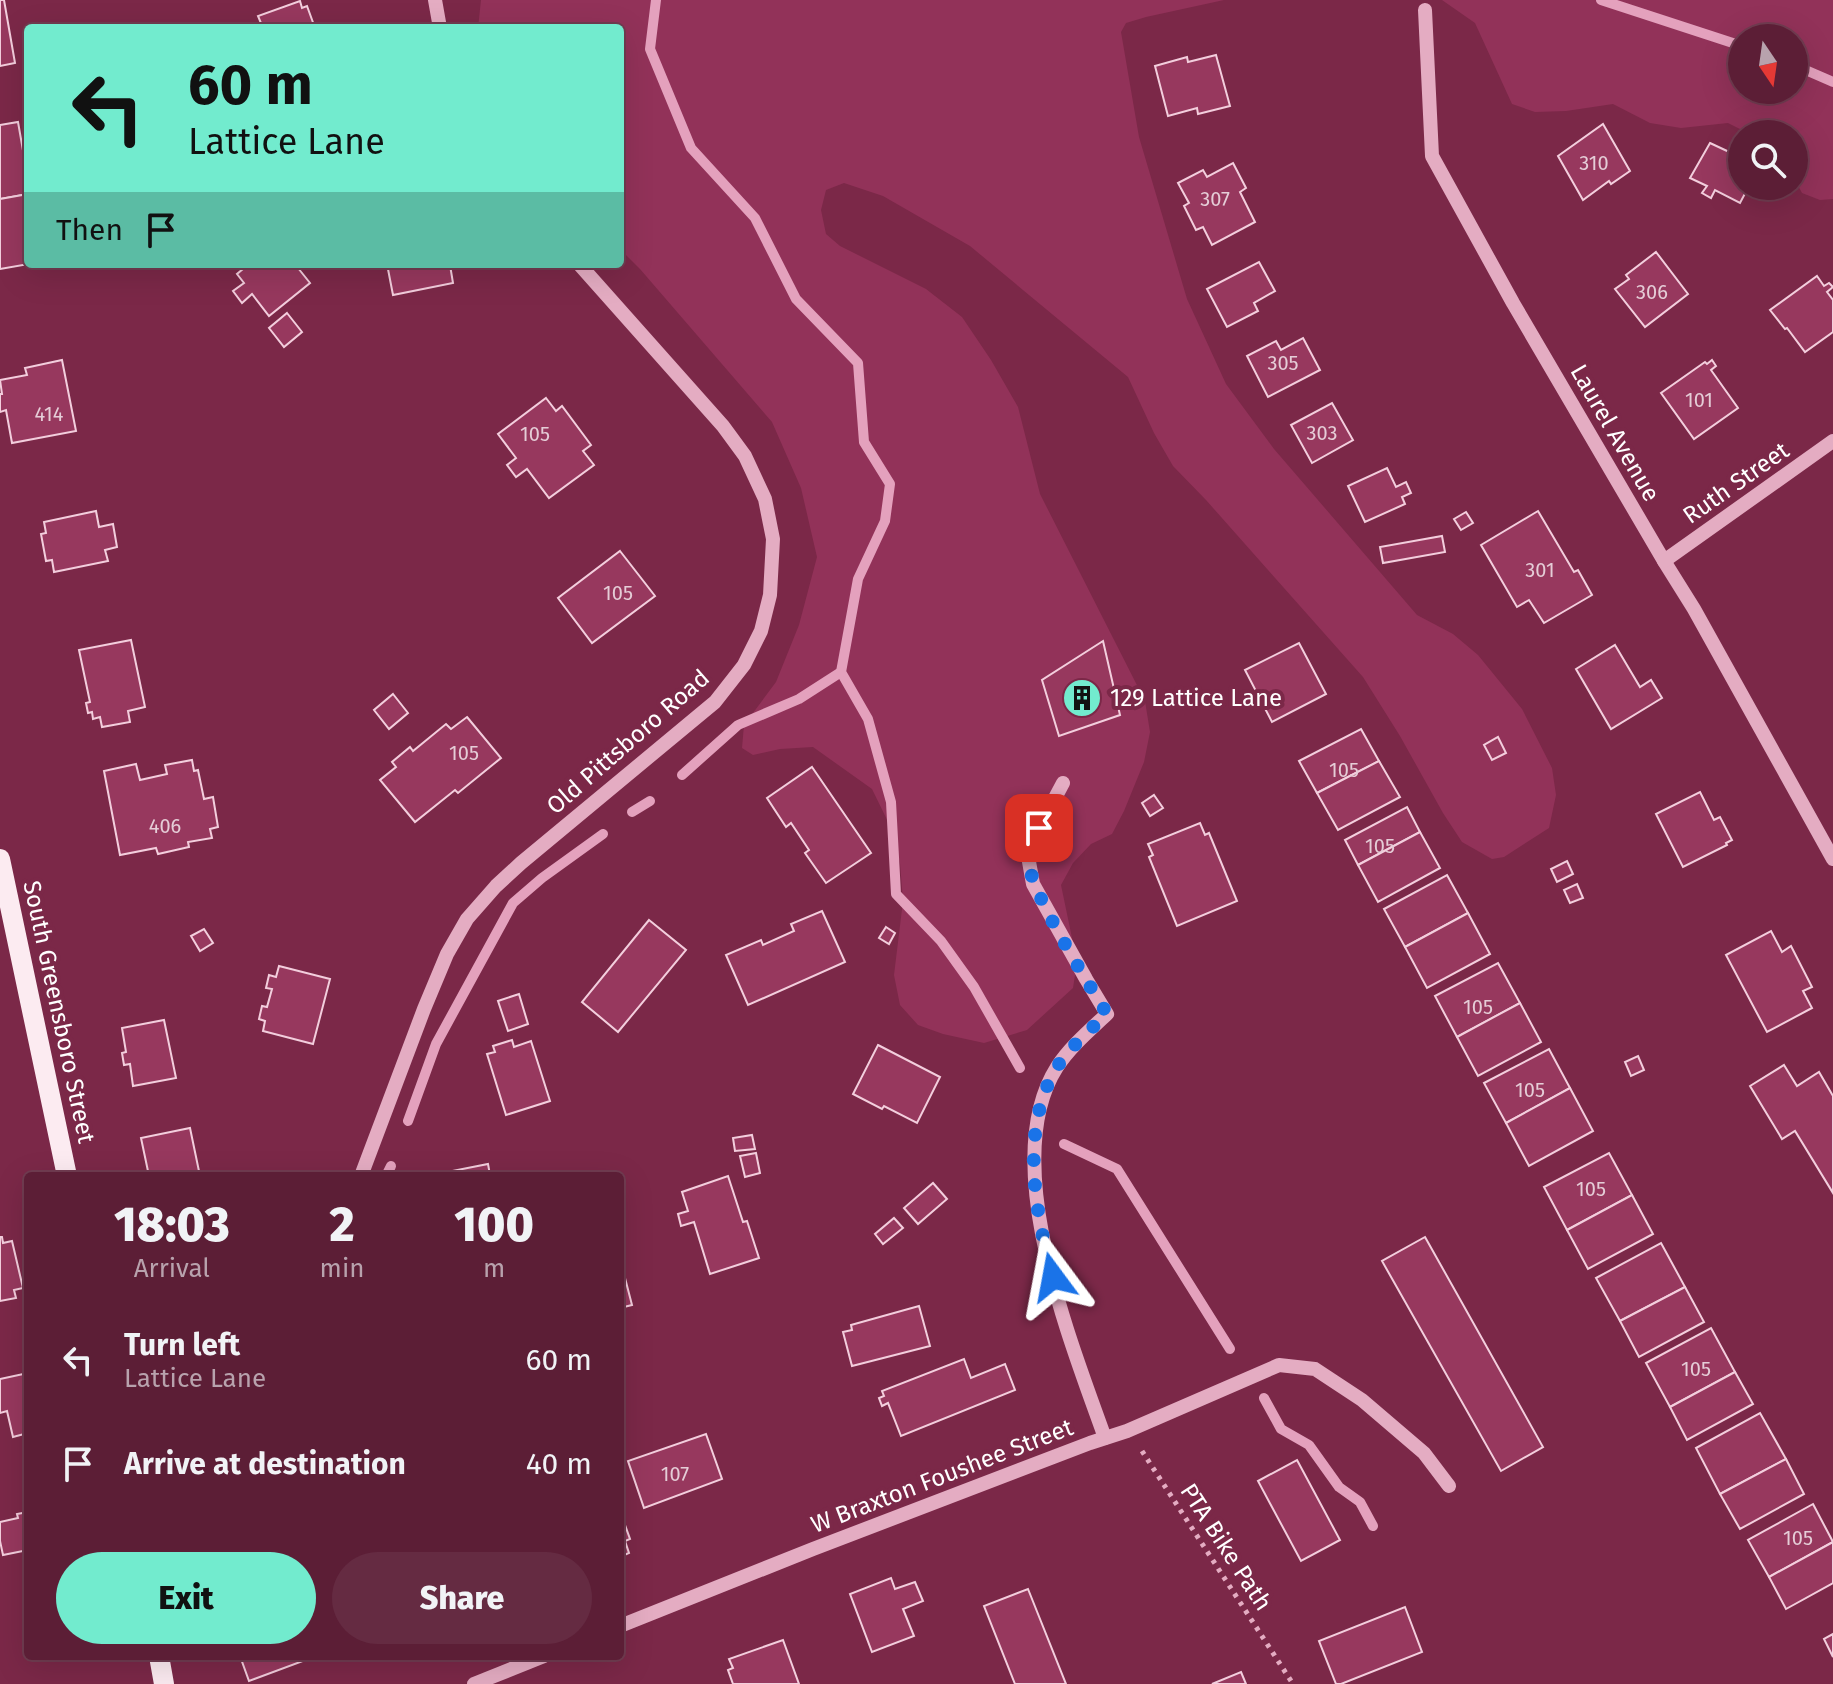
<!DOCTYPE html>
<style>
body{margin:0;font-family:"Fira Sans",sans-serif;background:#652b42;color:#f1f3f6;height:100vh;display:flex;flex-direction:column;font-size:30px;white-space:nowrap}
*{box-sizing:border-box;margin:0}
p{font-size:26px;color:#b8a2ad}
.icon{flex:none;width:44px;height:44px;fill:none;stroke:currentColor;stroke-width:2;stroke-linecap:round;stroke-linejoin:round}
.map{position:relative;flex:1;overflow:hidden}
.drawer{position:absolute;left:24px;top:1172px;width:600px;height:488px;display:flex;flex-direction:column;background:#5c1e36;border-radius:8px;box-shadow:0 8px 32px #0002,0 0 0 2px #713c51}
.drawer>*{flex:none}
.banner{position:absolute;left:24px;top:24px;width:600px;height:244px;border-radius:8px;box-shadow:0 8px 32px #0002,0 0 0 2px #713c51;background:#72ebce;color:#111;overflow:hidden}
.needle{width:52px;rotate:167deg}
.tools{position:absolute;left:1728px;top:24px;display:grid;gap:16px}
.tools a{display:grid;place-items:center;width:80px;height:80px;border-radius:50%;background:#5c1e36;box-shadow:0 8px 32px #0002,0 0 0 2px #713c51;font-size:40px}
.pin{position:absolute;display:grid;place-items:center;width:68px;height:68px;color:#fff;margin:-34px;border-radius:16px;box-shadow:0 4px 12px #0006}
.me{position:absolute;width:88px;margin:-44px;rotate:347deg;stroke-linejoin:round;filter:drop-shadow(0 0 6px #0008)}
.turn{display:flex;align-items:center;gap:28px;height:168px;padding:0 32px;font-size:36px}
.turn .icon{width:104px;height:104px;stroke-width:2.5}
.turn b{display:block;font-size:56px;line-height:68px}
.then{display:flex;align-items:center;height:76px;padding:0 32px;background:#0003;gap:16px;font-size:30px}
.eta{display:flex;justify-content:space-evenly;align-items:center;height:136px;text-align:center}
.eta b{font-size:48px;font-weight:800;line-height:56px}
.cta{display:flex;gap:16px;margin-top:auto;padding:16px 32px}
.cta a{flex:1;height:92px;border-radius:48px;background:#72ebce;color:#111;font-size:32px;font-weight:800;line-height:92px;text-align:center}
.cta a+a{background:#652b42;color:#f1f3f6}
ul{padding:0;list-style:none}
li{display:flex;align-items:center;gap:24px;height:104px;padding:0 32px}
li div{flex:1}
li b{display:block;font-size:30px}
li em{font-style:normal}
.map>svg:first-child{display:block}
</style>
<div class="map">
<svg width="1833" height="1684" viewBox="0 0 1833 1684">
<rect width="100%" height="100%" fill="#7b2848"/>
<g fill="#923259" fill-rule="evenodd">
<polygon points="481,0 1224,0 1146,17 1126,23 1121,32 1139,137 1187,299 1226,384 1274,449 1417,615 1453,634 1478,655 1522,709 1552,768 1556,795 1549,828 1504,857 1492,859 1462,842 1443,813 1400,736 1363,677 1206,500 1173,466 1154,433 1128,377 970,246 883,196 844,183 826,190 821,210 826,234 840,246 926,289 962,317 991,360 1018,407 1040,494 1145,701 1150,732 1144,762 1124,811 1112,834 1091,844 1073,863 1061,885 1077,962 1073,988 1027,1030 984,1043 943,1034 918,1025 900,1005 894,975 903,901 900,863 893,832 872,789 813,747 780,749 753,755 742,748 744,725 776,682 799,625 817,557 801,488 772,422 640,269 620,249 620,28 478,28"/>
<path d="M1442,0H1833V199L1820,200L1802,193L1794,178V134H1750L1728,123L1681,128L1650,123L1613,104L1566,111L1535,112L1512,104L1475,23ZM1742,38H1794V90H1742Z"/>
</g>
<g fill="none" stroke-linecap="round" stroke-linejoin="round">
<g stroke="#e4a1bd" stroke-width="10">
<polyline points="656,0 650,49 691,148 755,218 796,299 858,363 864,442 890,484 885,521 858,579 841,672 868,719 891,802 896,894 941,941 974,987 1020,1068"/>
<polyline points="1601,0 1742,46"/>
<polyline points="1794,65 1833,82"/>
<polyline points="682,775 738,725 799,699 841,672"/>
<polyline points="632,812 650,801"/>
<polyline points="408,1121 436,1044 513,903 542,878 603,834"/>
<polyline points="1064,1144 1117,1169 1230,1349"/>
<polyline points="386,1176 391,1166"/>
<polyline points="1264,1398 1281,1429 1309,1445 1339,1487 1360,1502 1373,1526"/>
</g>
</g>
<g fill="#97385e" stroke="#f3cedd" stroke-width="2">
<polygon points="0,0 4,0 15,63 0,66"/>
<polygon points="300,1 302,8 307,6 315,28 263,28 258,16"/>
<polygon points="1216,55 1230,106 1198,114 1197,108 1168,116 1155,66 1187,57 1188,62"/>
<polygon points="18,122 28,179 28,194 0,199 0,125"/>
<polygon points="1603,124 1630,171 1611,184 1609,181 1583,200 1558,156"/>
<polygon points="1710,143 1742,158 1742,186 1749,186 1740,203 1715,190 1711,198 1702,193 1707,186 1690,178"/>
<polygon points="1233,163 1246,188 1240,192 1255,222 1212,245 1203,227 1196,230 1184,206 1189,203 1178,183 1203,170 1207,177"/>
<polygon points="28,194 29,264 0,269 0,199"/>
<polygon points="1656,252 1688,294 1645,327 1615,289 1629,279 1626,275"/>
<polygon points="1259,262 1275,291 1254,303 1258,311 1227,327 1207,289"/>
<polygon points="249,264 303,264 298,268 310,283 269,316 252,294 242,303 233,291 244,283 237,274"/>
<polygon points="387,264 436,264 437,268 450,265 453,283 393,295"/>
<polygon points="1817,276 1824,286 1829,283 1833,287 1827,292 1833,300 1833,332 1805,352 1787,328 1785,329 1770,310"/>
<polygon points="287,313 302,332 284,347 269,328"/>
<polygon points="1303,338 1320,370 1268,397 1247,356 1276,341 1281,350"/>
<polygon points="62,360 76,431 12,443 6,410 0,412 0,394 2,394 0,380 27,375 25,368"/>
<polygon points="1712,360 1716,366 1711,370 1738,408 1694,439 1661,393 1705,362 1707,364"/>
<polygon points="546,398 556,411 562,406 591,445 583,451 594,465 549,498 527,469 516,477 507,465 516,458 498,434"/>
<polygon points="1332,403 1353,440 1312,463 1291,425"/>
<polygon points="1387,468 1396,487 1406,482 1411,493 1402,497 1405,504 1365,522 1348,486"/>
<polygon points="96,511 99,527 113,524 117,547 105,550 108,561 54,572 52,560 46,561 41,534 46,533 44,522"/>
<polygon points="1538,511 1574,572 1578,570 1592,595 1544,623 1529,600 1517,607 1481,545"/>
<polygon points="1466,512 1473,523 1461,530 1454,519"/>
<polygon points="1442,536 1445,552 1383,563 1380,547"/>
<polygon points="620,551 655,596 592,643 558,598"/>
<polygon points="131,640 145,707 128,711 130,722 102,727 100,717 93,719 92,712 88,713 86,703 90,702 79,650"/>
<polygon points="1103,641 1120,715 1059,736 1042,680"/>
<polygon points="1299,643 1326,694 1272,722 1245,670"/>
<polygon points="1615,645 1640,687 1651,680 1662,698 1611,729 1576,669"/>
<polygon points="393,694 408,713 389,729 374,710"/>
<polygon points="467,717 501,758 458,793 455,790 415,822 380,780 396,767 392,762 410,747 413,751 446,724 451,729"/>
<polygon points="1361,729 1379,761 1317,793 1299,761"/>
<polygon points="1498,737 1506,753 1492,760 1484,745"/>
<polygon points="192,760 194,771 198,770 204,799 213,797 218,827 210,829 212,838 188,842 189,847 158,854 156,848 120,855 104,771 136,764 140,780 167,774 165,765"/>
<polygon points="1379,761 1400,797 1338,830 1317,793"/>
<polygon points="812,767 871,853 826,883 805,853 809,850 791,823 786,827 767,798"/>
<polygon points="1700,792 1714,820 1720,817 1732,840 1726,843 1727,845 1683,867 1656,814"/>
<polygon points="1154,795 1163,808 1150,816 1142,803"/>
<polygon points="1407,807 1420,832 1358,865 1345,840"/>
<polygon points="1200,823 1205,835 1209,833 1237,901 1177,926 1149,857 1153,855 1148,844"/>
<polygon points="1420,832 1440,868 1378,902 1358,865"/>
<polygon points="1567,861 1573,874 1557,882 1551,869"/>
<polygon points="1447,875 1468,913 1405,947 1384,909"/>
<polygon points="1577,884 1583,898 1570,903 1564,890"/>
<polygon points="822,911 845,962 748,1005 726,955 761,940 763,945 794,931 791,924"/>
<polygon points="1468,913 1490,954 1427,988 1405,947"/>
<polygon points="649,920 686,950 618,1032 582,1002"/>
<polygon points="886,927 895,933 889,944 879,938"/>
<polygon points="204,929 213,943 200,951 191,936"/>
<polygon points="1771,931 1782,952 1791,946 1812,987 1803,991 1812,1008 1767,1032 1726,955"/>
<polygon points="1498,963 1520,1003 1457,1037 1435,996"/>
<polygon points="279,966 330,979 313,1044 263,1031 265,1021 259,1019 262,1006 267,1007 272,989 266,988 269,975 276,977"/>
<polygon points="519,994 528,1024 508,1031 498,1001"/>
<polygon points="1520,1003 1541,1042 1478,1076 1457,1037"/>
<polygon points="164,1020 176,1078 133,1086 130,1064 124,1065 122,1053 126,1052 122,1028"/>
<polygon points="512,1040 514,1047 531,1041 550,1101 506,1115 487,1054 495,1052 493,1046"/>
<polygon points="878,1045 940,1077 917,1123 884,1106 882,1109 853,1094"/>
<polygon points="1549,1049 1570,1088 1506,1123 1484,1083"/>
<polygon points="1638,1056 1644,1070 1631,1076 1625,1062"/>
<polygon points="1784,1065 1797,1086 1819,1072 1833,1096 1833,1193 1795,1131 1782,1139 1750,1086"/>
<polygon points="1570,1088 1593,1131 1529,1166 1506,1123"/>
<polygon points="190,1128 200,1176 149,1176 141,1138"/>
<polygon points="752,1135 755,1149 735,1151 733,1138"/>
<polygon points="756,1153 760,1173 745,1177 740,1156"/>
<polygon points="1609,1153 1632,1195 1567,1230 1544,1187"/>
<polygon points="488,1164 490,1175 501,1173 501,1176 447,1176 447,1172"/>
<polygon points="728,1176 743,1222 747,1221 759,1258 710,1274 694,1222 681,1226 678,1214 688,1211 682,1192"/>
<polygon points="933,1183 947,1199 918,1224 904,1208"/>
<polygon points="1632,1195 1653,1234 1588,1269 1567,1230"/>
<polygon points="894,1218 903,1228 883,1244 875,1234"/>
<polygon points="0,1237 2,1237 3,1243 12,1241 23,1288 14,1290 16,1298 0,1301"/>
<polygon points="1425,1237 1543,1447 1501,1471 1382,1261"/>
<polygon points="1661,1243 1685,1287 1620,1321 1596,1278"/>
<polygon points="625,1278 632,1305 620,1308 620,1279"/>
<polygon points="1685,1287 1704,1322 1639,1357 1620,1321"/>
<polygon points="919,1306 930,1346 852,1366 843,1332 852,1330 851,1325"/>
<polygon points="1711,1328 1735,1372 1670,1407 1646,1363"/>
<polygon points="964,1359 971,1378 1005,1364 1015,1390 901,1436 888,1403 882,1406 879,1398 884,1396 882,1391"/>
<polygon points="1735,1372 1753,1404 1687,1440 1670,1407"/>
<polygon points="28,1373 28,1433 13,1437 7,1411 0,1413 0,1379"/>
<polygon points="1760,1413 1786,1459 1720,1494 1696,1448"/>
<polygon points="706,1434 722,1479 644,1508 628,1461"/>
<polygon points="1786,1459 1804,1494 1740,1529 1720,1494"/>
<polygon points="1297,1460 1340,1540 1301,1561 1258,1481"/>
<polygon points="1813,1504 1833,1542 1769,1577 1748,1540"/>
<polygon points="620,1511 630,1539 625,1541 629,1553 620,1557"/>
<polygon points="28,1512 28,1550 3,1555 0,1541 0,1522 18,1518 17,1514"/>
<polygon points="1833,1542 1833,1583 1786,1609 1769,1577"/>
<polygon points="891,1578 895,1589 915,1582 923,1601 903,1609 914,1636 872,1652 850,1594"/>
<polygon points="1028,1589 1066,1684 1015,1684 984,1606"/>
<polygon points="1405,1607 1422,1652 1341,1684 1336,1684 1319,1641"/>
<polygon points="1833,1634 1833,1657 1824,1639"/>
<polygon points="783,1640 799,1684 733,1684 728,1670 733,1668 729,1659"/>
<polygon points="240,1656 301,1656 303,1661 249,1681"/>
<polygon points="1241,1672 1246,1684 1212,1684"/>
</g>
<g fill="none" stroke-linecap="round" stroke-linejoin="round">
<polyline stroke="#e4acc2" stroke-width="5" stroke-dasharray="4 6" stroke-linecap="butt" points="1142,1451 1293,1684"/>
<g stroke="#e4acc2" stroke-width="14">
<polyline points="435,0 440,28"/>
<polyline points="1425,10 1432,156 1513,303 1664,561 1694,609 1833,859"/>
<polyline points="1664,561 1833,441"/>
<path d="M1063,783L1039,828L1028,856L1033,884L1086,979L1107,1014C1090,1030 1070,1047 1057,1067C997,1161 1071,1342 1105,1438"/>
<polyline points="361,1176 424,1009 447,954 467,919 496,886 521,863 715,702 744,665 761,631 770,595 773,539 765,499 745,456 723,426 579,264"/>
<polyline points="620,1626 813,1549 1090,1443 1127,1431 1279,1365 1315,1369 1362,1400 1424,1453 1449,1486"/>
<polyline points="474,1684 544,1656"/>
</g>
<g stroke="#fcebf1" stroke-width="20">
<polyline points="0,859 67,1176"/>
<polyline points="159,1656 164,1684"/>
</g>
</g>
<g fill="none" stroke-linecap="round" stroke-linejoin="round">
<path stroke="#1a73e8" stroke-width="14" stroke-dasharray="0 25.2" d="M1039,828C1035,837 1029,848 1028,857C1028,890 1088,982 1107,1014C1090,1030 1070,1047 1057,1067C1019,1129 1035,1212 1053,1277"/>
</g>
<defs>
<symbol id="building-disc" viewBox="-11 -11 22 22"><circle r="9.5" fill="#72ebce" stroke="#7b2848"/><path d="M-4-6H4V6H1V3H-1V6H-4ZM-2.5-4.3h1.7v1.8h-1.7ZM.8-4.3h1.7v1.8H.8ZM-2.5-1h1.7V.8h-1.7ZM.8-1h1.7V.8H.8Z" fill="#111"/></symbol>
</defs>
<g fill-rule="evenodd">
<use href="#building-disc" x="1060" y="676" width="44" height="44"/>
</g>
<g text-anchor="middle" stroke-width="8" stroke-linejoin="round" paint-order="stroke">
<g font-size="20" fill="#e5cdd7">
<text x="1594" y="170">310</text>
<text x="1215" y="206">307</text>
<text x="1652" y="299">306</text>
<text x="1283" y="370">305</text>
<text x="1699" y="407">101</text>
<text x="49" y="421">414</text>
<text x="1322" y="440">303</text>
<text x="535" y="441">105</text>
<text x="1540" y="577">301</text>
<text x="618" y="600">105</text>
<text x="464" y="760">105</text>
<text x="1344" y="777">105</text>
<text x="165" y="833">406</text>
<text x="1380" y="853">105</text>
<text x="1478" y="1014">105</text>
<text x="1530" y="1097">105</text>
<text x="1591" y="1196">105</text>
<text x="1696" y="1376">105</text>
<text x="675" y="1481">107</text>
<text x="1798" y="1545">105</text>
</g>
<g font-size="24" fill="#fff" stroke="#7b2848">
<text transform="translate(1615 433) rotate(60)" y="8">Laurel Avenue</text>
<text transform="translate(1736 483) rotate(-35)" y="8">Ruth Street</text>
<text transform="translate(628 742) rotate(-41)" y="8">Old Pittsboro Road</text>
<text transform="translate(59 1012) rotate(78)" y="8">South Greensboro Street</text>
<text transform="translate(942 1476) rotate(-21)" y="8">W Braxton Foushee Street</text>
<text transform="translate(1226 1547) rotate(57)" y="8">PTA Bike Path</text>
</g>
<g font-size="24" fill="#fff" stroke="#7b2848" text-anchor="start">
<text x="1110" y="706">129 Lattice Lane</text>
</g>
</g>
</svg>
<div class="tools">
<a><svg class="needle" viewBox="-14 -14 28 28"><path d="M0-13l5 13h-10z" fill="#e53935"/><path d="M0 13l5-13h-10z" fill="#b8a2ad"/></svg></a>
<a><svg class="icon" aria-label="search" viewBox="0 0 24 24"><circle cx="10" cy="10" r="6"/><path d="M15 15l6 6"/></svg></a>
</div>
<div class="pin" style="left:1039px;top:828px;background:#d93025"><svg class="icon" aria-label="arrive" viewBox="0 0 24 24"><path d="M6 21V4h12l-3 4 3 4H6"/></svg></div>
<svg class="me" style="left:1053px;top:1277px" viewBox="-20 -20 40 40"><path d="M0-17L14 15 0 8-14 15z" fill="#1a73e8" stroke="#fff" stroke-width="4"/></svg>
<div class="banner">
<div class="turn"><svg class="icon" aria-label="left" viewBox="0 0 24 24"><path d="M17 20v-9H6M10 6l-5 5 5 5"/></svg><div><b>60 m</b>Lattice Lane</div></div>
<div class="then">Then<svg class="icon" aria-label="arrive" viewBox="0 0 24 24"><path d="M6 21V4h12l-3 4 3 4H6"/></svg></div>
</div>
<section class="drawer">
<div class="eta">
<div><b>18:03</b><p>Arrival</p></div>
<div><b>2</b><p>min</p></div>
<div><b>100</b><p>m</p></div>
</div>
<ul>
<li><svg class="icon" aria-label="left" viewBox="0 0 24 24"><path d="M17 20v-9H6M10 6l-5 5 5 5"/></svg><div><b>Turn left</b><p>Lattice Lane</p></div><em>60 m</em></li>
<li><svg class="icon" aria-label="arrive" viewBox="0 0 24 24"><path d="M6 21V4h12l-3 4 3 4H6"/></svg><div><b>Arrive at destination</b></div><em>40 m</em></li>
</ul>
<div class="cta"><a>Exit</a><a>Share</a></div>
</section>
</div>
